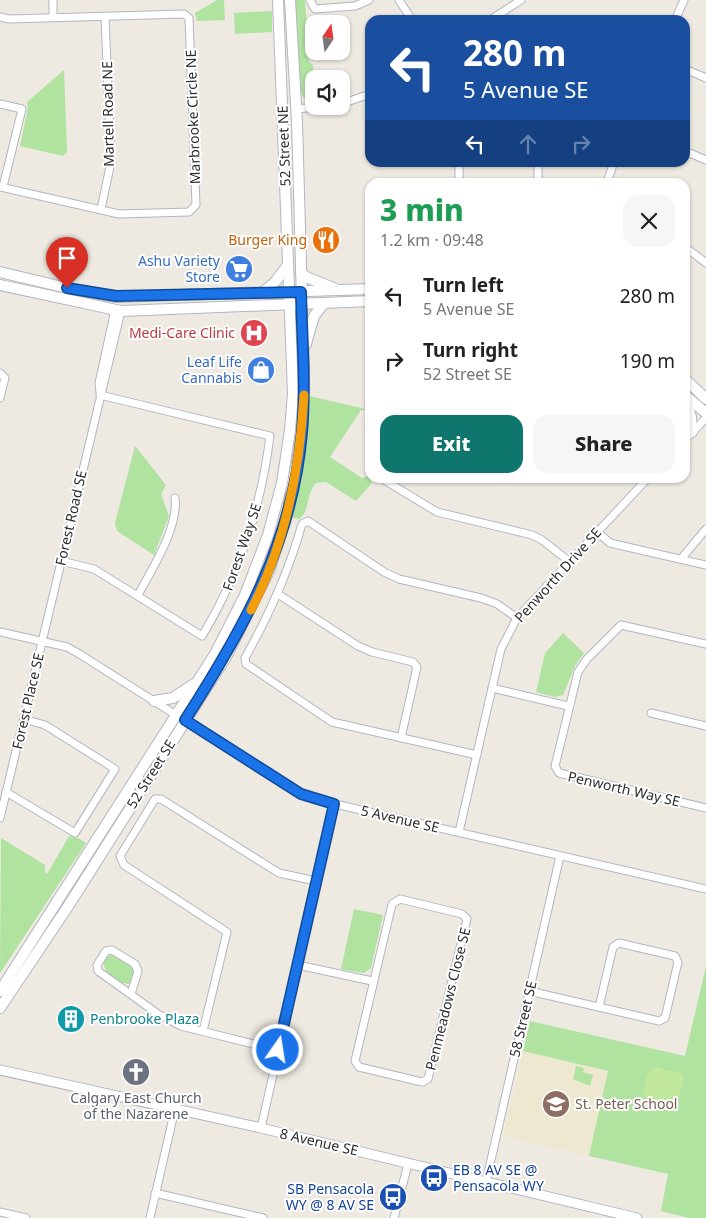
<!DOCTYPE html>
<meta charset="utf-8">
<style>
body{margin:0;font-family:"Noto Sans",sans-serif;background:#f6f6f6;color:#222;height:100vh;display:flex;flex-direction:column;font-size:19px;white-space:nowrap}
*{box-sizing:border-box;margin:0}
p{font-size:16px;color:#767676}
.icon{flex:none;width:28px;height:28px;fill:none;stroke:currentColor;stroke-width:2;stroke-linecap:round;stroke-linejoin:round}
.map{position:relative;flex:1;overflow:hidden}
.details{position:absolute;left:365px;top:178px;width:325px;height:305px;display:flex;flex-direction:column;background:#fff;border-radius:15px;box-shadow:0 1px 4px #0004}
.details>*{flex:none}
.hud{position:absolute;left:365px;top:15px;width:325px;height:152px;border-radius:15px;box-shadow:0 1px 4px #0004;background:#1a4fa0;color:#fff;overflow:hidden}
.needle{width:32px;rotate:13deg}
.fabs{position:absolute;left:305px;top:15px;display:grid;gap:10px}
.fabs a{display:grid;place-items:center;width:45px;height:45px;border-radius:10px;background:#fff;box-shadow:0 1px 4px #0004;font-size:25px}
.pin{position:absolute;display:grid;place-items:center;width:42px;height:42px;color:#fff;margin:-51px -21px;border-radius:50% 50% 50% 0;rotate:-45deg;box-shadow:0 0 5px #0007}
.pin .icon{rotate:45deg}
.me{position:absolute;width:55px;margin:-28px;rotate:13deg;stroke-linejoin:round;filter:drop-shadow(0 0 4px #0008)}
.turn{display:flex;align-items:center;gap:18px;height:105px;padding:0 15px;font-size:22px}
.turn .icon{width:65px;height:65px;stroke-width:2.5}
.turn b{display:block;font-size:35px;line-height:42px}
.lanes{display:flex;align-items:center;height:48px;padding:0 15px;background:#0003;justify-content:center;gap:25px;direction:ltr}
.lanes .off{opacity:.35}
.round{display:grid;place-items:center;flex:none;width:52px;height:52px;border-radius:15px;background:#f6f6f6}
.head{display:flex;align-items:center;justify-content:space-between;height:85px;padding:0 15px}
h1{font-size:30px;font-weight:800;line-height:38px;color:#1e9e55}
.action{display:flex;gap:10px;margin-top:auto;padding:10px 15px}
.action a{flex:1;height:58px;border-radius:15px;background:#0f766e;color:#fff;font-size:20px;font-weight:800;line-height:58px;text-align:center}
.action a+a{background:#f6f6f6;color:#222}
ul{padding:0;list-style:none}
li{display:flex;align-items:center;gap:15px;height:65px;padding:0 15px}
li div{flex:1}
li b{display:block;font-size:19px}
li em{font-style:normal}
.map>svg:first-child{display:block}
</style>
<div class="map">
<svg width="706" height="1218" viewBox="0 0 706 1218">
<rect width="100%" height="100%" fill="#eeeae1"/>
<polygon fill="#eee8d1" points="523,1051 608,1071 589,1156 503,1136"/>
<g fill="#b0e2a0">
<polygon points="217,0 224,0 225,20 197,21 195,13"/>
<polygon points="294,0 305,0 309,62 313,65 314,100 304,98 298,88"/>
<polygon points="272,11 272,32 235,34 234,13"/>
<polygon points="64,70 67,152 63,156 20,146 28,107 27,102"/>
<path d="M309,396L370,410H361L330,457L362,478L368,476L372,483L356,501L326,482L316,483C306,493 310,512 299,519L290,517L303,455Z"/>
<polygon points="135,446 166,485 161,494 169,516 154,555 117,531 115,523"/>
<polygon points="563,633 584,653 575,666 563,695 555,697 536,692 545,653"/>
<polygon points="69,836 78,838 86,843 0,973 1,838 45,865 45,872 47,874"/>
<polygon points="354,909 383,915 371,968 364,973 341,969"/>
<path d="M110,955C122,957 144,972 129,984C118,984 100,971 104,959Z"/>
<polygon points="706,966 706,1218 689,1218 661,1211 668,1174 589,1156 608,1071 523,1051 530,1021 685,1056"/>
<polygon points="576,1066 584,1068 583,1072 593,1075 590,1086 573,1079"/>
</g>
<polygon fill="#c1e89c" points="655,1067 680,1073 684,1077 676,1107 659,1109 648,1101 643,1092 648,1072"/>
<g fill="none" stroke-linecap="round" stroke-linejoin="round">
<defs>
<g id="minor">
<polyline points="53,0 53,17"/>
<polyline points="310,0 315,9 355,6 369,0"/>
<polyline points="399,0 412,20"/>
<polyline points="0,17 9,19 184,14 189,18 196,205 189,212 119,214 0,187"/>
<polyline points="490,20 521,0"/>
<polyline points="675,20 684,0"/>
<polyline points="685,69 706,78"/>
<polyline points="0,104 22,109 3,187"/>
<polyline points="341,104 370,94"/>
<polyline points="296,109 327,106"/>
<polyline points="685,151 706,160"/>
<polyline points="459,162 459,180 463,182"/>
<polyline points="538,162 538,182"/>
<polyline points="607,182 614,162"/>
<polyline points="101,209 111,162 105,17"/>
<polyline points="685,247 706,263"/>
<polyline points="0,373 5,378 0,398"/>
<polyline points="100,392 99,383 115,310"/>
<polyline points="685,440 706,418"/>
<polyline points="381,478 437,512 532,535 542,540 570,562"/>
<polyline points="597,532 610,543 706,565"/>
<polyline points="681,559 706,529"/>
<path d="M61,561L94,569L202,636C239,575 261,507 270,436L100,395"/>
<polyline points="278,594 358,646 372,652 413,662 417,667 401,738"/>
<path d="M138,595C152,569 179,527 175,498"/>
<polyline points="0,632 67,647 81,655 301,794 313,799 706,889"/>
<polyline points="706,644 621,625 587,659 578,672 555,766 559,773 706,808"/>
<polyline points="492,688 568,706"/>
<polyline points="651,713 706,726"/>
<path d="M477,755L332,722L246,664L245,658C269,615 289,571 302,524L308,521L384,572L399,579L481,598L497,604L517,618"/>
<polyline points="6,792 75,833 115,769 45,725 24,719"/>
<polyline points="0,818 121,311"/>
<polyline points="459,832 501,649 517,618 648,478"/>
<polygon points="400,899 462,914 467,919 428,1079 422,1082 359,1067 355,1061 392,904"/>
<polyline points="298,965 372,981"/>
<polyline points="529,991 659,1021 665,1018 678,962 675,956 619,943 613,947 599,1007"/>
<polyline points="131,994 138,971 135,964 112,950 106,951 97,965 98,971 158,1014 181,1026 278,1050"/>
<polyline points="203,1031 227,932 124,865 120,856 155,799 161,799 279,873 316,881"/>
<polyline points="261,1128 334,804"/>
<polyline points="486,1182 560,856"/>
<polyline points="155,1193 263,1218"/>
<polyline points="0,1212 26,1218"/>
<polyline points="150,1218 175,1109"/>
<polyline points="394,1218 408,1164"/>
</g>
<polyline id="tertiary" points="0,1070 261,1128 637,1218"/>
<g id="secondary">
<polyline points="0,272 67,288 116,297 370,289"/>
<polyline points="301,272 306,277 336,289"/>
<polyline points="0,285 121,311 370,301"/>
<polyline points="263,292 275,282 287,266"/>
<polyline points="306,344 314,316 324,303"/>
<polyline points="685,379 706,399"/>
<polyline points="685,395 691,417 692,432"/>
<polyline points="686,396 706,413"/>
<polyline points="154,701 173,698 194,684"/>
<polyline points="0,991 215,654 245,595 268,535 282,483 290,430 293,393 278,0"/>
<polyline points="0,1008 67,908 226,657 269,571 287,516 302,434 304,372 297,122 290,0"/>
</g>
</defs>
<use href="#minor" stroke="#b4b5c0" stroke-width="9"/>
<use href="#tertiary" stroke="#b4b5c0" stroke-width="11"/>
<use href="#secondary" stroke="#b4b5c0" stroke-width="12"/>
<use href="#minor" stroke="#fff" stroke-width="7"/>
<use href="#tertiary" stroke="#fff" stroke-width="9"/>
<use href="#secondary" stroke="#fff" stroke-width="10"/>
</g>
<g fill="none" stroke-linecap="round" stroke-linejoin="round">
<defs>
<path id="route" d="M67,288L116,296L301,292C302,339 306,385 302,432C293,542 243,630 185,720L301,794L334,804L278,1050"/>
</defs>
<use href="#route" stroke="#114b97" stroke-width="12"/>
<use href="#route" stroke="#1a73e8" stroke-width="9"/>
<path stroke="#f59e0b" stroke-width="9" d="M251,610C286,543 300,469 304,395"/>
</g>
<defs>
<symbol id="restaurant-disc" viewBox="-11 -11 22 22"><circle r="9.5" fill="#e8710a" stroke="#fff"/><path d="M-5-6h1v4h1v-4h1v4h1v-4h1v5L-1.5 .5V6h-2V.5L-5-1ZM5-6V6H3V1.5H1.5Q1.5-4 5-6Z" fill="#fff"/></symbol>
<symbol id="supermarket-disc" viewBox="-11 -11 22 22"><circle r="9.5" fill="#3f7fe0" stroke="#fff"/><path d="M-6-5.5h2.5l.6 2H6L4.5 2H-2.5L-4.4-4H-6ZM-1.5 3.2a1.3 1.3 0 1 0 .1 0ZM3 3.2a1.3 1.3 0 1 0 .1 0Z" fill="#fff"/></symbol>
<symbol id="hospital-disc" viewBox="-11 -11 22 22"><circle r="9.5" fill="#e0444e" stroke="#fff"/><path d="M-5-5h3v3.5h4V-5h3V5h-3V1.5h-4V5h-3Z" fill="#fff"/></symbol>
<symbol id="shop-disc" viewBox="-11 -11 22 22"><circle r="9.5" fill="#3f7fe0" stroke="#fff"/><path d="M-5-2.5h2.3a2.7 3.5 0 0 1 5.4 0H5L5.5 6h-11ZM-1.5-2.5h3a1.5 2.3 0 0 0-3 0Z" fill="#fff"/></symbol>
<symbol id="building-disc" viewBox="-11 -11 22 22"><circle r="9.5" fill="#0f9aa8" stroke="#fff"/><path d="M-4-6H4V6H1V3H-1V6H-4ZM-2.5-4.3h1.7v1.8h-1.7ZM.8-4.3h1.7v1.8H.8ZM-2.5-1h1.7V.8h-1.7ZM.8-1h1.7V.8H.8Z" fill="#fff"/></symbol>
<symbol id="church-disc" viewBox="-11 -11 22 22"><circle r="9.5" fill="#6b7280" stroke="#fff"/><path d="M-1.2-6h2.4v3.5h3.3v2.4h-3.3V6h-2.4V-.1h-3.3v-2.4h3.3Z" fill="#fff"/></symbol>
<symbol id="school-disc" viewBox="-11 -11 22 22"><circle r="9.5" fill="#8d6e63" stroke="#fff"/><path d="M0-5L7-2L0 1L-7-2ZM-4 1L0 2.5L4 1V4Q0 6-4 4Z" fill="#fff"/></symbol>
<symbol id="bus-disc" viewBox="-11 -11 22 22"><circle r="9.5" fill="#1a4fb4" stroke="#fff"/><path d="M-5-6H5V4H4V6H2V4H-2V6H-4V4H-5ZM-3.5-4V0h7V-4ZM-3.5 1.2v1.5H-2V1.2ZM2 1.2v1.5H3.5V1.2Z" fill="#fff"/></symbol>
</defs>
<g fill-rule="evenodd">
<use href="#restaurant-disc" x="310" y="224" width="32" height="32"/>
<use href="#supermarket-disc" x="223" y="253" width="32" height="32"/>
<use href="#hospital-disc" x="238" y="317" width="32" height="32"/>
<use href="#shop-disc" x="245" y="354" width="32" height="32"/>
<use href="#building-disc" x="55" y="1003" width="32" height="32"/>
<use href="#church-disc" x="120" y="1056" width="32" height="32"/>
<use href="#school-disc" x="540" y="1088" width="32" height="32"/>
<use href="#bus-disc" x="418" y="1162" width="32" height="32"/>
<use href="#bus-disc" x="377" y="1181" width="32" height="32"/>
</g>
<g text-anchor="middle" stroke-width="4" stroke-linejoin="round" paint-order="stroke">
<g font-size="14" fill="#2d2d2d" stroke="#fff">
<text transform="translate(108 114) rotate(-91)" y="5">Martell Road NE</text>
<text transform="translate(193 117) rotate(-92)" y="5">Marbrooke Circle NE</text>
<text transform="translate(284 146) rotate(-92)" y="5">52 Street NE</text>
<text transform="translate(71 518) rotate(-77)" y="5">Forest Road SE</text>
<text transform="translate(242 547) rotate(-71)" y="5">Forest Way SE</text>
<text transform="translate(558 575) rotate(-48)" y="5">Penworth Drive SE</text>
<text transform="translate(28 701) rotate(-77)" y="5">Forest Place SE</text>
<text transform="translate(151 774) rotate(-58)" y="5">52 Street SE</text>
<text transform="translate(624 789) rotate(13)" y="5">Penworth Way SE</text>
<text transform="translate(400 819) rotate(13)" y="5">5 Avenue SE</text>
<text transform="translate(448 999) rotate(-76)" y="5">Penmeadows Close SE</text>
<text transform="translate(523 1019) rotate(-77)" y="5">58 Street SE</text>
<text transform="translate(319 1142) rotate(13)" y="5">8 Avenue SE</text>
</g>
<g font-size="14" fill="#c56008" stroke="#fff" text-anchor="end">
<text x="307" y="245">Burger King</text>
</g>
<g font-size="14" fill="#366cbe" stroke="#fff" text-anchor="end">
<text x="220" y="266">Ashu Variety<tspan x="220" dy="16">Store</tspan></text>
<text x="242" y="367">Leaf Life<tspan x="242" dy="16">Cannabis</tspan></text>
</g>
<g font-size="14" fill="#be3a42" stroke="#fff" text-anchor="end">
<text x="235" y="338">Medi-Care Clinic</text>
</g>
<g font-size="14" fill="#0d838f" stroke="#fff" text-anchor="start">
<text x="90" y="1024">Penbrooke Plaza</text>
</g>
<g font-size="14" fill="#5b616d" stroke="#fff">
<text x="136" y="1103">Calgary East Church<tspan x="136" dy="16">of the Nazarene</tspan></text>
</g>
<g font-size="14" fill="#785e54" stroke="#fff" text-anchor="start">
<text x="575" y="1109">St. Peter School</text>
</g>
<g font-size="14" fill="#164399" stroke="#fff" text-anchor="start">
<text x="453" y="1175">EB 8 AV SE @<tspan x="453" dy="16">Pensacola WY</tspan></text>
<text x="374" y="1194" text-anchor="end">SB Pensacola<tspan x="374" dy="16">WY @ 8 AV SE</tspan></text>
</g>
</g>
</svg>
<div class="fabs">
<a><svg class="needle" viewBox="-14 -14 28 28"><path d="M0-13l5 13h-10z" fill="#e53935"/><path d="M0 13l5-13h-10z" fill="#767676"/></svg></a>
<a><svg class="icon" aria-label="sound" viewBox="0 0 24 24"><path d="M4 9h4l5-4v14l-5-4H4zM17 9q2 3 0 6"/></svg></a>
</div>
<div class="pin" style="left:67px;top:288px;background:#d93025"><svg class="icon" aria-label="arrive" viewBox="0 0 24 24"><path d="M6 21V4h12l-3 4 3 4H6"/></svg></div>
<svg class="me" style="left:278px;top:1050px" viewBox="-20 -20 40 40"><circle r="17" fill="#1a73e8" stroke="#fff" stroke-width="3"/><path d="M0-11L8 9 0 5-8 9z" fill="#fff"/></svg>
<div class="hud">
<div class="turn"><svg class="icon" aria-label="left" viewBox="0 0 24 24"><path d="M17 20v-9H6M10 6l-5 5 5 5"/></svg><div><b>280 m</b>5 Avenue SE</div></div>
<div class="lanes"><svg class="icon" aria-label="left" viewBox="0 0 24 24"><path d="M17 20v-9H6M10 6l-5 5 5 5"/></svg><svg class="icon off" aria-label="ahead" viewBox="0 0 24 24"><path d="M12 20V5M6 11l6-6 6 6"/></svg><svg class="icon off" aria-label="right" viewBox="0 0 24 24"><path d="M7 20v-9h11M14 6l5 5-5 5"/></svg></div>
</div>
<section class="details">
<div class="head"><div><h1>3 min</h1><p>1.2 km · 09:48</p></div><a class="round"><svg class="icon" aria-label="close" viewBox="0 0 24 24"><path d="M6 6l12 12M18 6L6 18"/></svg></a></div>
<ul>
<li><svg class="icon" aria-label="left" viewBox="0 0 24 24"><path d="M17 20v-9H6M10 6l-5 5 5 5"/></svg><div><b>Turn left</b><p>5 Avenue SE</p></div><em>280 m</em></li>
<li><svg class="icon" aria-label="right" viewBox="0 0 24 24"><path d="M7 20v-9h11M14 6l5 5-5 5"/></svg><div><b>Turn right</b><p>52 Street SE</p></div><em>190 m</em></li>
</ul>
<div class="action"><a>Exit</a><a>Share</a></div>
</section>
</div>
